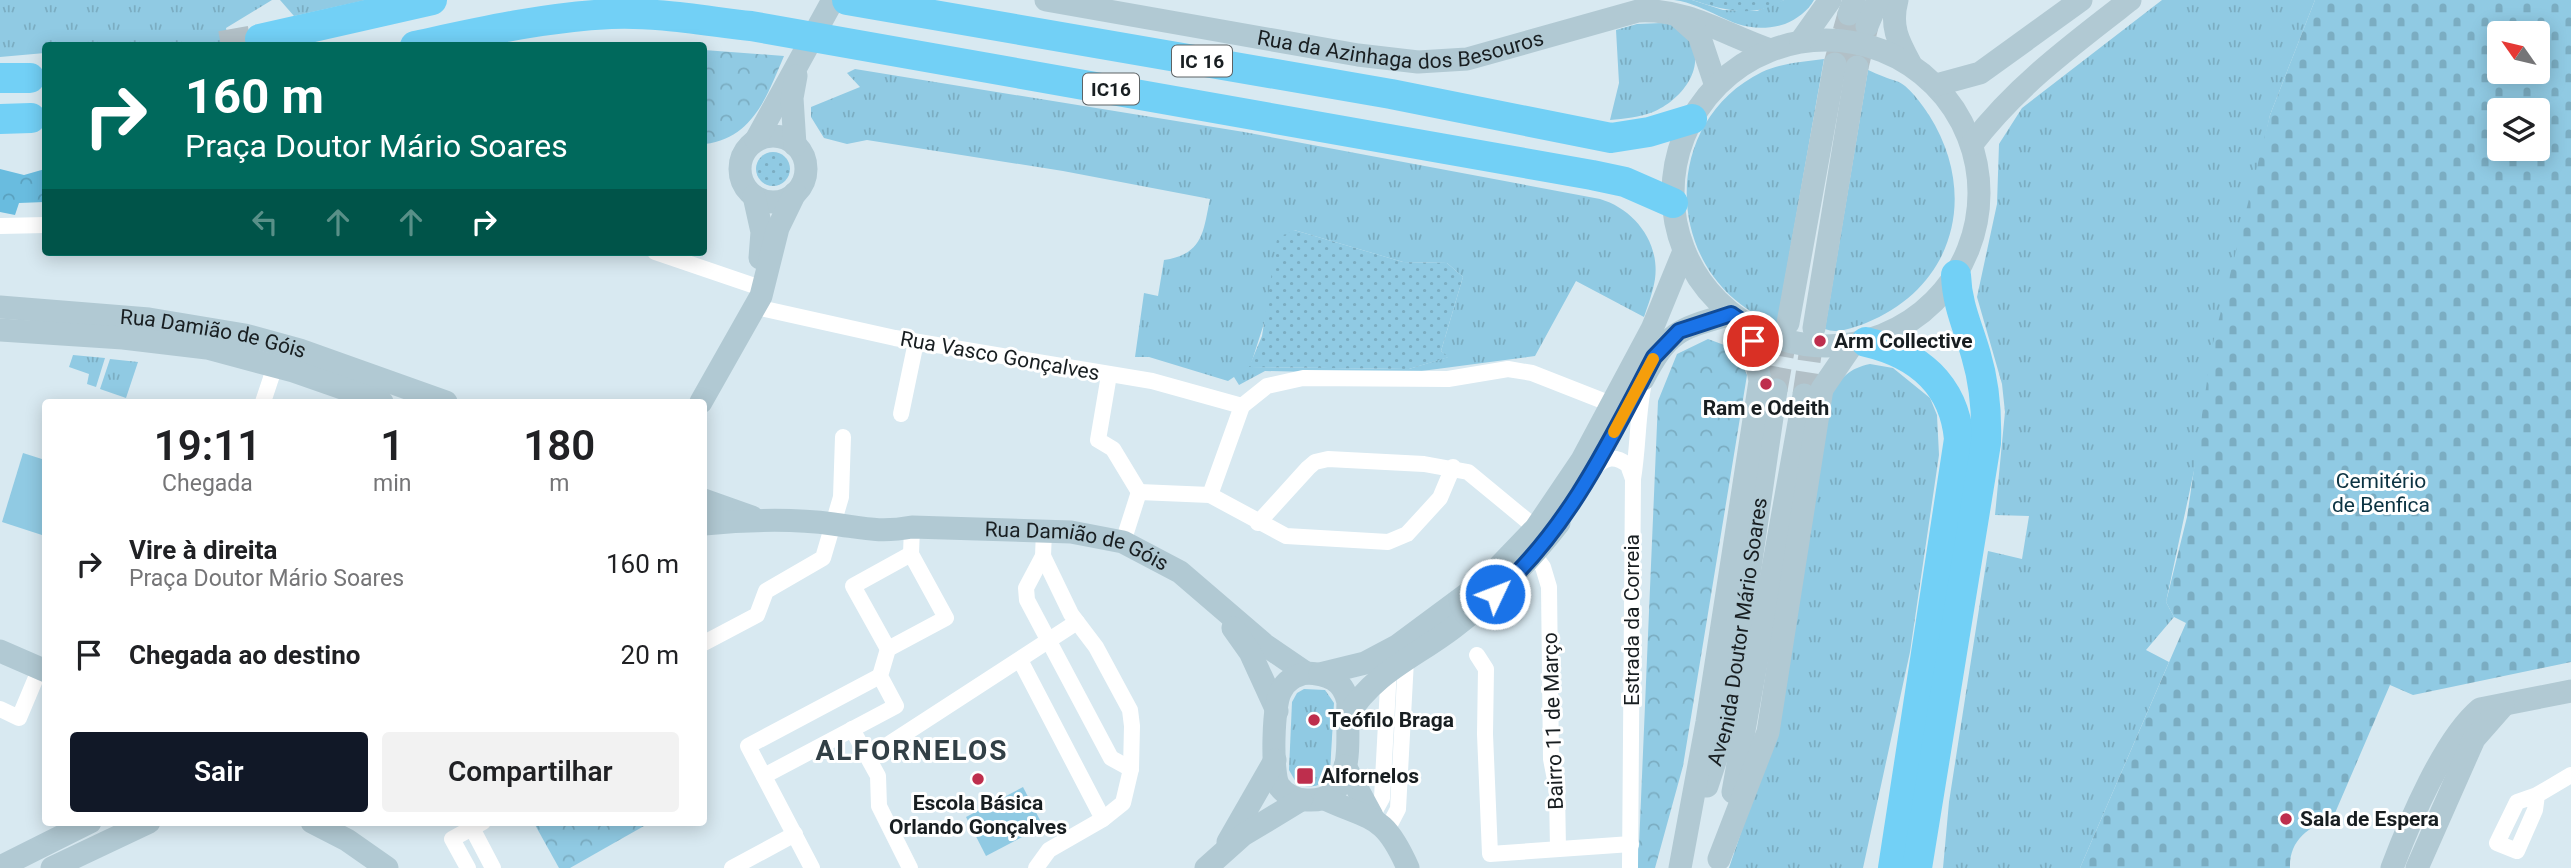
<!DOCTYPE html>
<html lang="pt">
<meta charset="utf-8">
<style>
body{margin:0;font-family:Roboto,sans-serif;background:#f2f2f2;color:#202124;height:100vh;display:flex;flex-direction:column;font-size:26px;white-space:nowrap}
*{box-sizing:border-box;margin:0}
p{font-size:23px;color:#757577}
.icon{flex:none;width:38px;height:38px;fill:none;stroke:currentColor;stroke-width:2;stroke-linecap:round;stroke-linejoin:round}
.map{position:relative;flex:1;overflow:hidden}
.panel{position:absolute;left:42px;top:399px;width:665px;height:427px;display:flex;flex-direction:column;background:#fff;border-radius:7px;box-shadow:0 4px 18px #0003}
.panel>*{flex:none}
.hud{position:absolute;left:42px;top:42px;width:665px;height:214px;border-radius:7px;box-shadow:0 4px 18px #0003;background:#00695c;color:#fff;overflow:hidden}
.needle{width:46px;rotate:304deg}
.buttons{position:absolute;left:2487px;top:21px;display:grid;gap:14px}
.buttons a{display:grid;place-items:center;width:63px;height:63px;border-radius:7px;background:#fff;box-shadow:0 4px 18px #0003;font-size:35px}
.pin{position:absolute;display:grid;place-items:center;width:60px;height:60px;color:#fff;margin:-30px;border:4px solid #fff;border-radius:50%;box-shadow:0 2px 7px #0007}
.me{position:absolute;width:77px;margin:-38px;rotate:47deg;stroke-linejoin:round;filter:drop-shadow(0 0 5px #0008)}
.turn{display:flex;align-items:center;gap:24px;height:147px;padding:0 28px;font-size:32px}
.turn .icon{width:91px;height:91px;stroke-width:2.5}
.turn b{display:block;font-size:49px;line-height:60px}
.lanes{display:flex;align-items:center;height:66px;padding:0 28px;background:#0003;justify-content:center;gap:35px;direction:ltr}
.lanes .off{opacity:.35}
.eta{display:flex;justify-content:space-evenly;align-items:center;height:119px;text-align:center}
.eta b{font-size:42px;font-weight:600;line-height:49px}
.cta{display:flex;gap:14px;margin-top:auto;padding:14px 28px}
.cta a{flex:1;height:80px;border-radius:7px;background:#111827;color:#fff;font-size:28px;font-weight:600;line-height:80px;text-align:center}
.cta a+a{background:#f2f2f2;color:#202124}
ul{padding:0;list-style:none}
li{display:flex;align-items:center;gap:21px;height:91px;padding:0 28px}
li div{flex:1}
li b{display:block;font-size:26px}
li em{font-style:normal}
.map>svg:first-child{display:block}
</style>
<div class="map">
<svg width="2571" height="868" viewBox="0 0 2571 868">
<defs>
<pattern id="grass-tufts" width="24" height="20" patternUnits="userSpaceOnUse" patternTransform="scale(1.75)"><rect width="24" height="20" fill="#90cae3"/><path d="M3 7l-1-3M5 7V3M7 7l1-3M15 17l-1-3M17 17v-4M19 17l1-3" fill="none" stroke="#7badc2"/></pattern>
<pattern id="forest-crowns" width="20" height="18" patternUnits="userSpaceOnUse" patternTransform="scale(1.75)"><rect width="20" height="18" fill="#69bcdf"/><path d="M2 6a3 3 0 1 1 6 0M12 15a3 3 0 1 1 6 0" fill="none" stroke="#5aa1bf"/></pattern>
<pattern id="cemetery-stones" width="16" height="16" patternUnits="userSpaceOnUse" patternTransform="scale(1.75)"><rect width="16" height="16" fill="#90cae3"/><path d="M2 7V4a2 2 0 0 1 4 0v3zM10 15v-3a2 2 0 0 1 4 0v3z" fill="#7badc2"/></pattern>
<pattern id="park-crowns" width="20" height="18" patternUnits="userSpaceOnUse" patternTransform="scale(1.75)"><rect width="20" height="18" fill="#90cae3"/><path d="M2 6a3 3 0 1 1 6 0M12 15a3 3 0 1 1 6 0" fill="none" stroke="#7badc2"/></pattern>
<pattern id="garden-dots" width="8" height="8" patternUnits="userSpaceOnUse" patternTransform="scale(1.75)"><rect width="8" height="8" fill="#90cae3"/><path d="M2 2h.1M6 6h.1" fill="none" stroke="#7badc2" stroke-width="1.8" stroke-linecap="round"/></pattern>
</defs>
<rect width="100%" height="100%" fill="#d8e9f1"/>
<g fill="url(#grass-tufts)" fill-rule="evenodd">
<polygon points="0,0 272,0 226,28 229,45 46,46 45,53 0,57"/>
<polygon points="280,0 366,0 294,16"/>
<path d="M1674,0H1692L1723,10L1757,11L1784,0H1814C1808,11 1797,19 1785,24C1737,39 1716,6 1674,0Z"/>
<polygon points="2162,0 2315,0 2270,115 2166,602 2174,617 2146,650 2169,662 2080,868 1943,868 1949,802 1988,551 2022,559 2029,516 1995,515 2005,412 2002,384 1977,297 1997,204 1999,144 2022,108"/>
<path d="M1662,23C1676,25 1681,28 1689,39C1708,68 1680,101 1653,112C1640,117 1624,119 1610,120L1619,83L1616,30L1637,24Z"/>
<path d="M1824,59L1777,324C1665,283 1654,125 1762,72C1782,63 1802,62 1824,59Z"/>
<path d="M855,69L1244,132L1600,199C1634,209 1660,242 1655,279C1653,292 1648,305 1644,317L1576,281L1535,356L1399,374L1265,371L1239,385L1234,377L1228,381L1149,357H1135L1144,293L1158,296L1164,260C1203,254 1203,233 1210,199L1063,171L867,140L847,144L824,138L811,117V107L860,87L847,73ZM1294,230L1403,262L1447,263L1463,277L1441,351L1448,357L1409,369L1250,367Z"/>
<path d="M1868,70C1877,74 1889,79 1896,81C1908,84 1923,106 1929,115C1979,194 1955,287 1866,323C1853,328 1837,334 1825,329Z"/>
<polygon points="73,355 105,358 96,387 87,384 89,374 69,367"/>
<polygon points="110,359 138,362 126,398 100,389"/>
<path d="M1870,364L1893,368L1930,398L1937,415L1939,455L1910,652L1863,868H1729L1776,729L1831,397C1839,378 1850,368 1870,364Z"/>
<path d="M1304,689L1325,690L1334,703L1330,772C1325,787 1310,789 1297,784L1289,770L1292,702L1297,693Z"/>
</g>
<polygon fill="url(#forest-crowns)" points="0,169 24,175 45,169 45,202 19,203 15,215 0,212"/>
<path fill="url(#cemetery-stones)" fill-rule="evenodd" d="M2315,0H2571V662L2413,695L2390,685L2332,820C2308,826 2289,841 2290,868H2080L2186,623L2174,617L2166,602L2187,517L2212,347L2270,115ZM2499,33H2538V72H2499ZM2499,110H2538V149H2499Z"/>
<g fill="url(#park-crowns)">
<path d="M704,50L784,56C767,96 753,138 705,144Z"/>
<polygon points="1708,339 1735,349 1747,375 1683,766 1655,868 1632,868 1639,846 1658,401 1677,354"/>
<polygon points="651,822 570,868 559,868 534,823"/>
</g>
<g fill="url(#garden-dots)">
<path d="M1692,0H1784C1754,19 1723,10 1692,0Z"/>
<circle cx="773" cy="169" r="17"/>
<polygon points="1294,230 1403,262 1447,263 1463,277 1441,351 1449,357 1409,369 1249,367 1262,336 1277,239"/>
</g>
<g fill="#90cae3">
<polygon points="23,453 45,460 45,536 2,522"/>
<polygon points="1023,787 1043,826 986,856 966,817"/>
</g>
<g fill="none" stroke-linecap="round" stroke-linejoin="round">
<g stroke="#b2c0c7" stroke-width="23" stroke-dasharray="23 11" stroke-linecap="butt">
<polyline points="1835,64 1849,14"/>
<polyline points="1857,67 1867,26"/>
<polyline points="1776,390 1788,323"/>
<polyline points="1804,395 1814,328"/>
</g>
<polyline stroke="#b2c0c7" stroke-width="30" stroke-dasharray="30 15" stroke-linecap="butt" points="221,46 260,39"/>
<g stroke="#fff" stroke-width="16">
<polyline points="0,226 46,225"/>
<polyline points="655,252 752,285"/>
<polyline points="756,307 895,338 1152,381 1242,406"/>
<polyline points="1109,375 1098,440 1113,449 1139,492"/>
<polyline points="263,402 275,366"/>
<polyline points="901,414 916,342"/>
<path d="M1595,468C1605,457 1615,455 1628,465L1633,479"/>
<polyline points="1139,492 1210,495 1286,536 1388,542 1407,534 1440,498 1453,467"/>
<polyline points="1210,495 1242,406 1267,386 1303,378 1448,379 1508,369 1532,373 1611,404"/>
<polyline points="1258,523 1308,468 1315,462 1328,459 1424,464 1468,472 1536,528"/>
<polyline points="1044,531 1043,556 1026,588 1027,600 1111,758 1131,769"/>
<polyline points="1123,542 1139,492"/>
<polyline points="1534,555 1543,567 1549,587 1551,759 1557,790 1558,849"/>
<polyline points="704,643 757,615 766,591 823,558 841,497 843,437"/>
<polyline points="888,649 853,586 911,554"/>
<polyline points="1477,655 1486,669 1485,734 1490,854 1631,844"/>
<polyline points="1020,660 1103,819"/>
<polyline points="0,709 19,718 40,668"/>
<polyline points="852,729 878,776 879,806 910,868"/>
<polyline points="869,757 1077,622"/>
<polyline points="764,776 896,706 880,676 888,649 946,618 911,554 912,527"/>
<polyline points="2537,795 2535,810 2517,851 2497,843 2517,802 2537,795 2571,775"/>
<polyline points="1372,816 1382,798 1389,668"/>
<polyline points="472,828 493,868"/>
<polyline points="1387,830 1398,809 1406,660 1403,655"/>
<polyline points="468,868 452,839 483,822"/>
<polyline points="732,868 795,834"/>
<polyline points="812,868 748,746 880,676"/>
<polyline points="1036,868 1049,850 1103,819 1123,803 1131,769 1132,726 1130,710 1096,647 1071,614 1043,556"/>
<path d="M1630,868L1633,479C1639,443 1637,408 1646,373"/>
</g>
<g stroke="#b1c9d3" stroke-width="23">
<path id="s1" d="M1046,0L1358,55L1418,62L1467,59L1638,11C1686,8 1726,35 1770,50"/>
<path d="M1897,0C1890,26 1898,41 1910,63"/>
<polyline points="1849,14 1854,0"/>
<polyline points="1680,18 1699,35 1716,86"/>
<polyline points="1867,26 1878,0"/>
<circle cx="1826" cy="193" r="153"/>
<polyline points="1801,41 1830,0"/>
<polyline points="1936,85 1980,73 2081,0"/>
<circle cx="773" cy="169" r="33"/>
<polyline points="756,140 833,0"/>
<path d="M1972,144C2015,87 2073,44 2130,0"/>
<polyline points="795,145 792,98 796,76"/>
<polyline points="754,196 762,232 760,258"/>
<path id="s2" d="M0,307L149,319L245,335L300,350L446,402"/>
<polyline points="1788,323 1835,64"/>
<polyline points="1814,328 1857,67"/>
<polyline points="0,330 123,338 207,348 293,371 382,402"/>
<path d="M1643,379C1669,330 1679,329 1731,314"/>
<polyline points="701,402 761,296 778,228 795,193"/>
<polyline points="704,500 752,517"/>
<path id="s3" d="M704,524C746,520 790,518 833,524C864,528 879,533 912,527L1071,532L1123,542L1180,572L1265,645L1306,673"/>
<polyline points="1233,628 1250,652 1277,711"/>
<polyline points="0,651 46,671"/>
<path d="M1306,673C1327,674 1343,679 1348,702C1346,737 1358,803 1307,800C1297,800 1285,795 1279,786C1271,774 1273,703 1281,691C1286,680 1295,676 1306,673Z"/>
<polyline points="1320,674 1365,663 1397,646 1486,580 1536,528 1582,460 1652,329 1684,251"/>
<path d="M1347,716C1376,671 1412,659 1453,628C1493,598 1528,563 1559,523"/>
<polyline points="1345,766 1372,816"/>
<path id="s4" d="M1707,786L1727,725L1776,390"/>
<polyline points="1733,792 1804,395"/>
<path d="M1325,799C1373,821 1384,814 1408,868"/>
<polyline points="312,822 347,840 387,868"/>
<polyline points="1228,842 1275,760"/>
<polyline points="1719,859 1768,732 1822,389 1852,345"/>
<polyline points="0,867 90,822"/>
<polyline points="52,868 149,822"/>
<polyline points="1206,868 1243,835 1301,800"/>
<polyline points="1680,868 1707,722 1760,381 1750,327"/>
<path d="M2392,868C2409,823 2444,739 2480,709L2571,691"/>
<polyline points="2417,868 2474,739 2503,706"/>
</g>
<g stroke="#72d0f6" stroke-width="30">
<polyline points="847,0 1391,94 1611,138 1649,132 1692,119"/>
<polyline points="260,39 432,0"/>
<path d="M415,46C480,32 545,17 611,14C658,12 705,21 751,26L1592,175L1625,182L1673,203"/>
<polyline points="0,78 30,78"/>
<polyline points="0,119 31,118"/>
<path d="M1866,342C1918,354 1954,385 1959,439L1893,868"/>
<path d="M1917,868L1986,443C1987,412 1985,385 1976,355C1968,327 1957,305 1956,275"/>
</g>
</g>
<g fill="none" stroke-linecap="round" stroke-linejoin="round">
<defs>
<path id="route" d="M1495,594C1568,530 1610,441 1654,357L1679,331L1731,314L1750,327L1753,341"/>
</defs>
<use href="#route" stroke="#114b97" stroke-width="18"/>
<use href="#route" stroke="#1a73e8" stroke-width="12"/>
<polyline stroke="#f59e0b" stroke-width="12" points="1614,432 1653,359"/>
</g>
<g fill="#be2e4d" stroke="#fff" stroke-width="2.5">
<circle cx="1820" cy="341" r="7"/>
<circle cx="1766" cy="384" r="7"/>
<circle cx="1314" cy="720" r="7"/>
<rect x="1296" y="767" width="18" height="18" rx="3.5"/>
<circle cx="978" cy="779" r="7"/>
<circle cx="2286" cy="819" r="7"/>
</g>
<g text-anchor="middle" stroke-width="6" stroke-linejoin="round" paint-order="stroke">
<g fill="#fff" stroke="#5d6264" stroke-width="2">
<rect x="1172" y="45.5" width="60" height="31" rx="5"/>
<rect x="1083" y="73.5" width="56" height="31" rx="5"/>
</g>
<g font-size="19" font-weight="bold" fill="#181e21">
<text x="1202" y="68">IC 16</text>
<text x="1111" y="96">IC16</text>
</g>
<g font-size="21" fill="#181e21" stroke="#fff">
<text dy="7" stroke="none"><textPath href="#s1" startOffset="360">Rua da Azinhaga dos Besouros</textPath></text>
<text dy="7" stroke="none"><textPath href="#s2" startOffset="215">Rua Damião de Góis</textPath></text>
<text transform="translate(1000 356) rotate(10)" y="7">Rua Vasco Gonçalves</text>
<text dy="7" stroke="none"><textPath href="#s3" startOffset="376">Rua Damião de Góis</textPath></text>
<text transform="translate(1632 620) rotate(-90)" y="7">Estrada da Correia</text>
<text dy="7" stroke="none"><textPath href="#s4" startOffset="158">Avenida Doutor Mário Soares</textPath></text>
<text transform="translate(1553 721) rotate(-92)" y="7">Bairro 11 de Março</text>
</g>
<g font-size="21" font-weight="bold" fill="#181e21" stroke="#fff" text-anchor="start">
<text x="1834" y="348">Arm Collective</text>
<text x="1766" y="415" text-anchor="middle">Ram e Odeith</text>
<text x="1328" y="727">Teófilo Braga</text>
<text x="1321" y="783">Alfornelos</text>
<text x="978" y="810" text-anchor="middle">Escola Básica<tspan x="978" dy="24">Orlando Gonçalves</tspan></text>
<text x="2300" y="826">Sala de Espera</text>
</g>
<g font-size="21" fill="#0c3342" stroke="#fff">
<text x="2381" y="488">Cemitério<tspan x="2381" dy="24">de Benfica</tspan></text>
</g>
<g font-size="28" font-weight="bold" letter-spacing="2" fill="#324046" stroke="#fff">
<text x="912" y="760">ALFORNELOS</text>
</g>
</g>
</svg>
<div class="buttons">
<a><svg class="needle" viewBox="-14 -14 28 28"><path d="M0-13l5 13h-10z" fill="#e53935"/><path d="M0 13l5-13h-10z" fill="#757577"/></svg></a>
<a><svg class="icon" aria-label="layers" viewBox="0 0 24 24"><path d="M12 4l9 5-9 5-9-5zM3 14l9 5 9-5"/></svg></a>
</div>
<div class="pin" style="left:1753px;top:341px;background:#d93025"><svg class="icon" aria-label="arrive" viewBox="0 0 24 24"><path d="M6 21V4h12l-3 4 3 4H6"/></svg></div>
<svg class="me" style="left:1495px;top:594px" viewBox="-20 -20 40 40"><circle r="17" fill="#1a73e8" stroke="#fff" stroke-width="3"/><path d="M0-11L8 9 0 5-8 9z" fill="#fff"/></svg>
<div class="hud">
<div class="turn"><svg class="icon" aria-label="right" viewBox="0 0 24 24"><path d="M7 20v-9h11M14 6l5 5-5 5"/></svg><div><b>160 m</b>Praça Doutor Mário Soares</div></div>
<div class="lanes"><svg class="icon off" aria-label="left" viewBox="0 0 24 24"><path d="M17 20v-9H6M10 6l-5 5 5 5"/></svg><svg class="icon off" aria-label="ahead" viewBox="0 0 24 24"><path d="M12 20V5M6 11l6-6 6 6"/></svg><svg class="icon off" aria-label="ahead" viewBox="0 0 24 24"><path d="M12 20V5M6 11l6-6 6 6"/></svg><svg class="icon" aria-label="right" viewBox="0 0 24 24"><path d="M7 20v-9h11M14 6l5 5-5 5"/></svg></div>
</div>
<section class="panel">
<div class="eta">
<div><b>19:11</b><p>Chegada</p></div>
<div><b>1</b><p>min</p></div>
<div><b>180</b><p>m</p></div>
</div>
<ul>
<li><svg class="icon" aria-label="right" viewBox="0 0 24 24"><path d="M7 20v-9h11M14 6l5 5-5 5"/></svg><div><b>Vire à direita</b><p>Praça Doutor Mário Soares</p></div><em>160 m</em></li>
<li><svg class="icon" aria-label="arrive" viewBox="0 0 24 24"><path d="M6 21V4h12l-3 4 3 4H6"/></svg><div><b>Chegada ao destino</b></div><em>20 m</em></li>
</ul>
<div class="cta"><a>Sair</a><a>Compartilhar</a></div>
</section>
</div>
